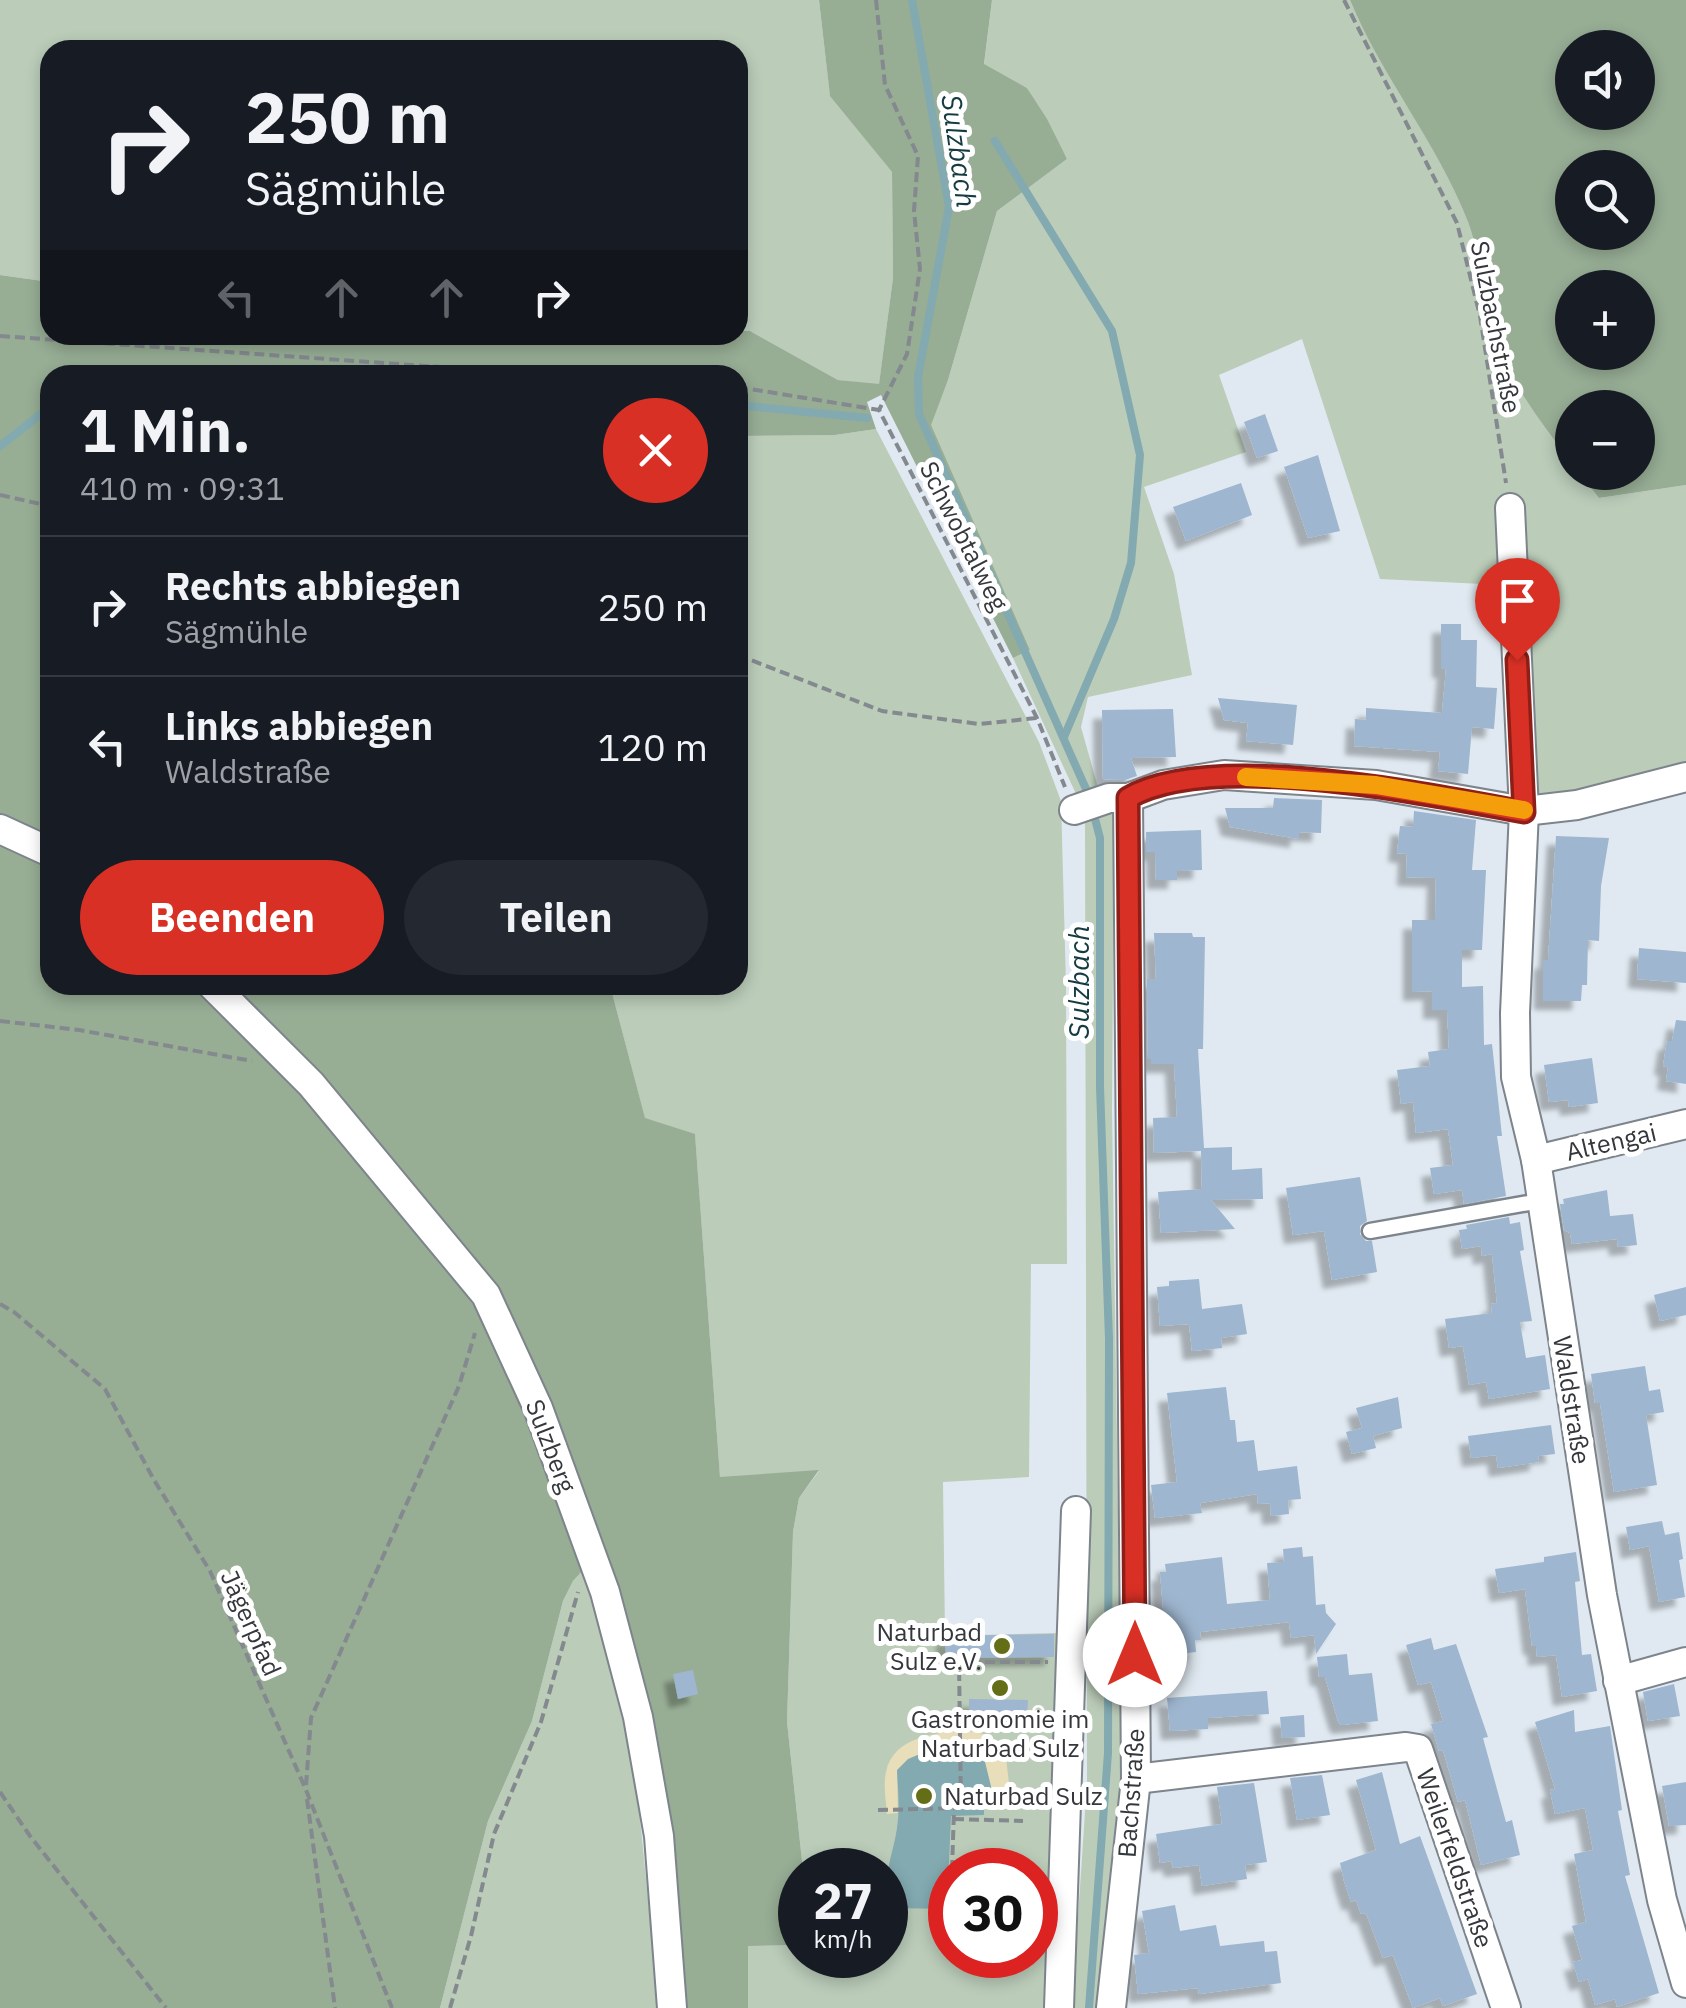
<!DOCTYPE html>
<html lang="de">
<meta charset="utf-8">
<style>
body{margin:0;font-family:"IBM Plex Sans",sans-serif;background:#242831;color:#f1f3f6;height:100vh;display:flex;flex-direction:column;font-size:38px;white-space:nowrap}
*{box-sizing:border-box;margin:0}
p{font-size:32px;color:#9ea1a6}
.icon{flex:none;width:55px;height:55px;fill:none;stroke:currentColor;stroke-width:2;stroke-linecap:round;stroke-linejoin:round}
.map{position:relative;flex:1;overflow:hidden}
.drawer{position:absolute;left:40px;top:365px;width:708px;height:630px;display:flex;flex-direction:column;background:#171b24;border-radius:30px;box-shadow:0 5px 15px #0003}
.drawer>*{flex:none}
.guide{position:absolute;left:40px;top:40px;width:708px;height:305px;border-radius:30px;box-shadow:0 5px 15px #0003;background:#171b24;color:#f1f3f6;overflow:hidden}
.buttons{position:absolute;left:1555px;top:30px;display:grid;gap:20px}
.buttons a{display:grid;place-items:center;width:100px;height:100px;border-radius:50%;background:#171b24;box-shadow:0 5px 15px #0003;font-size:50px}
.speed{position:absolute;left:778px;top:1848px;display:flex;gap:20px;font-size:50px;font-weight:700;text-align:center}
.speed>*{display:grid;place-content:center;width:130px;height:130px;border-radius:50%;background:#171b24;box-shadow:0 5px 15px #0003;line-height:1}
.speed small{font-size:25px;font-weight:400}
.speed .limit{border:15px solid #d22;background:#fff;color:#111}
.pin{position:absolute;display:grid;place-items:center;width:85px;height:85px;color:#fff;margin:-102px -42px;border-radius:50% 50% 50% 0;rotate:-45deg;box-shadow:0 0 10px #0007}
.pin .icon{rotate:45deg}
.me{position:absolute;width:110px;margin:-55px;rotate:0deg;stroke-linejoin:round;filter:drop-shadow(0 0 8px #0008)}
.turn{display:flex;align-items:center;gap:35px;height:210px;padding:0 40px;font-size:45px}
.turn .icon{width:130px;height:130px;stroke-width:2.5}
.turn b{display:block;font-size:70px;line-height:85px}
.lanes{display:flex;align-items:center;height:95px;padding:0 40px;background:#0003;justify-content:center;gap:50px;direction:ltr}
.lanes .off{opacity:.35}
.round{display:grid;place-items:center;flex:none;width:105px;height:105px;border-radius:52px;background:#242831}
.headline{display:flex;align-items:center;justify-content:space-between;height:170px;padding:0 40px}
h1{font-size:60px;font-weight:700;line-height:75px}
.cta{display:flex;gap:20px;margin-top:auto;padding:20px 40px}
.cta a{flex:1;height:115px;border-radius:60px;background:#d93025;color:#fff;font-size:40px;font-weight:700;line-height:115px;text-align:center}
.cta a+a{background:#242831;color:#f1f3f6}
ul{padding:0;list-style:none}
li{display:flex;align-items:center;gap:30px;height:140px;padding:0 40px;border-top:2px solid #363941}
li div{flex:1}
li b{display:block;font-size:38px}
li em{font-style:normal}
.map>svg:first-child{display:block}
</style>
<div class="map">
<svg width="1686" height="2008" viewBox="0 0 1686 2008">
<defs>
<filter id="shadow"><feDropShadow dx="-9" dy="9" stdDeviation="2.5" flood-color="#0004"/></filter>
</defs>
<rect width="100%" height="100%" fill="#e0e9f1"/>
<g fill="#bbccb9" fill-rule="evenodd">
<polygon points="0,0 819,0 830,95 892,172 893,278 879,385 838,380 750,331 738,331 738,50 50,50 50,282 0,275"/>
<path d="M992,0H1350C1383,77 1438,144 1468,222C1481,258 1484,297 1494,334C1509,383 1542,423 1572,464V472L1579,473L1599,498L1686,485V768L1589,794H1530L1524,586L1380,579L1302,339L1219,375L1246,452L1144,487L1174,574L1192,675L1088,697L1081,727L1099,791L1077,796L1013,658L1030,650L930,425L948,380L997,211L1067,159L1027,88L984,65Z"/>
<path d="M876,429L1039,742L1061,801L1066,984L1067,1264H1031L1029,1477L943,1482L945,1636L1058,1633L1048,1981L1044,2008H748V1946L800,1945V1955H885V1870H803L787,1722L793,1532L799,1498L819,1471L720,1478L695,1135L645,1119L610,985H738V436L835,435ZM950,1870H1035V1955H950Z"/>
<polygon points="1110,811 1114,817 1112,1111 1122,1774 1099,2008 1072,2008 1087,1782 1085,818"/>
<polygon points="584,1569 635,1769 659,2008 440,2008 488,1821 532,1721 563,1601 573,1581"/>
</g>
<g fill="#97ad94" fill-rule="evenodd">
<polygon points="819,0 992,0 984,64 1027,88 1047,119 1067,159 997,211 948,380 931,425 1030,650 1013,658 881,395 867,402 876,429 835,435 738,436 738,375 50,375 50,842 0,819 0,275 50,282 50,335 738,335 738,331 750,331 838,380 879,384 893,278 892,172 830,96"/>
<path d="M1350,0H1686V485L1599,498L1579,473L1638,472V408H1572V464C1542,423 1509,383 1494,334C1484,297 1481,258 1468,222C1438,144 1382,77 1350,0ZM1572,48H1638V112H1572ZM1572,168H1638V232H1572ZM1572,288H1638V352H1572Z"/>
<polygon points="0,841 50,866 50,985 194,985 383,1178 431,1237 489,1330 526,1411 584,1569 573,1581 563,1601 532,1721 488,1821 440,2008 0,2008"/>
<polygon points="222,985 610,985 645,1118 695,1134 720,1477 819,1470 799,1498 793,1532 787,1722 803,1870 800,1870 800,1945 748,1946 748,2008 684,2008 668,1834 506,1321 446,1225 397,1164"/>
</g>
<path fill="#e8deb9" d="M968,1731L989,1735L1005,1748L1011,1802L995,1803L984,1758L897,1770L898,1813L887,1814C886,1801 883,1785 886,1772C893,1736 938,1732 968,1731Z"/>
<path fill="#82aab0" d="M944,1744L965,1749L984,1758L995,1803H984V1815L951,1816L947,1909L891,1908C880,1879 893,1857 897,1828C900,1809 898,1790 897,1770L908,1759Z"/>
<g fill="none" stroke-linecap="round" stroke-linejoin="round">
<g stroke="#82aab0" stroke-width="8">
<polyline points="912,0 949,207 918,377 919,414 1090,798"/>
<polyline points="995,141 1112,331 1140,455 1131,563 1114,619 1064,737"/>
<polyline points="738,405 867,418"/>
<polyline points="0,446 50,407"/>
<polyline points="1089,2008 1108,1753 1109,1339 1100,1087 1100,838 1093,811"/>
</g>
</g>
<g fill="#9eb6cf" filter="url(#shadow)">
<polygon points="1265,414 1278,451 1257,458 1244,422"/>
<polygon points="1318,455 1340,531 1308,538 1284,467"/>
<polygon points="1241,483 1252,515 1186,541 1173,507"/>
<polygon points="1441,624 1461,624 1461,640 1477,640 1476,687 1497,688 1494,729 1472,727 1468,774 1438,771 1440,752 1354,746 1355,719 1366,720 1366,708 1442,713 1446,669 1441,669"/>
<polygon points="1218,698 1297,705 1293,745 1246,741 1248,723 1224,720"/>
<polygon points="1173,709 1176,757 1131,758 1137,776 1125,780 1103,779 1102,710"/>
<polygon points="1274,798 1322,800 1321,833 1299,832 1299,839 1230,827 1225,808 1273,808"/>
<polygon points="1414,811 1476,820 1472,870 1486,870 1482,950 1462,950 1462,987 1483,986 1484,1045 1492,1044 1502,1136 1497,1136 1506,1196 1464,1204 1462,1190 1434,1194 1430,1168 1453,1165 1448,1129 1416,1133 1413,1102 1401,1104 1397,1070 1430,1066 1428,1052 1449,1049 1447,1010 1432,1010 1432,991 1412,992 1412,920 1435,920 1436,878 1406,877 1407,854 1397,853 1400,826 1413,827"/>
<polygon points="1201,830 1202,870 1177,871 1177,880 1156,880 1155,852 1146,852 1146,832"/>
<polygon points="1556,836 1609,838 1601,886 1599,941 1588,940 1587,985 1582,985 1581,1001 1543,1001 1543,960 1548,960"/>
<polygon points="1154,933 1192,933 1193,937 1205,937 1203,1049 1198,1049 1204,1148 1232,1147 1232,1170 1262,1168 1263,1199 1211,1200 1235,1229 1161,1233 1158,1192 1202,1189 1201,1151 1154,1153 1153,1118 1177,1117 1174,1064 1151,1064 1151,1059 1148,1059 1147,979 1156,979"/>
<polygon points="1639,948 1686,952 1686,983 1637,979"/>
<polygon points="1676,1020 1686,1021 1686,1084 1666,1081 1668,1067 1663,1066 1667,1041 1672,1041"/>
<polygon points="1592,1058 1598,1103 1569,1107 1568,1100 1549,1102 1544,1065"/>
<polygon points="1360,1177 1367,1221 1360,1226 1360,1234 1366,1241 1372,1241 1377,1272 1332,1280 1324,1231 1293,1235 1286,1188"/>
<polygon points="1607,1190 1610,1216 1633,1214 1637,1245 1618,1247 1617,1239 1572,1244 1570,1233 1564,1230 1560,1204 1564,1204 1563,1199"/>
<polygon points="1509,1217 1510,1224 1520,1222 1524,1250 1520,1251 1532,1321 1520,1322 1526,1358 1545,1355 1550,1389 1489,1399 1486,1382 1469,1385 1463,1346 1449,1348 1445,1319 1492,1313 1491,1304 1497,1303 1492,1254 1482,1256 1481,1246 1462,1249 1459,1230 1467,1229 1466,1225"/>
<polygon points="1199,1279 1202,1309 1242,1304 1247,1334 1221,1338 1222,1348 1192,1351 1189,1324 1160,1326 1157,1287 1169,1286 1169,1281"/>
<polygon points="1686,1287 1686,1315 1660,1321 1654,1295"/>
<polygon points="1645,1366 1649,1391 1660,1389 1664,1412 1646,1415 1657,1485 1614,1492 1600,1403 1595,1403 1591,1374"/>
<polygon points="1226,1387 1230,1420 1235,1420 1237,1442 1254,1440 1258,1471 1297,1466 1301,1499 1288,1500 1289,1514 1271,1516 1270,1503 1258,1504 1257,1494 1200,1503 1202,1513 1155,1518 1151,1485 1177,1482 1167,1393"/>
<polygon points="1398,1397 1402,1428 1373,1436 1376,1448 1352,1454 1346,1432 1362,1428 1356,1408"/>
<polygon points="1551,1425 1555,1454 1538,1456 1539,1462 1498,1468 1496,1455 1471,1458 1468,1436"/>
<polygon points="1662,1521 1665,1535 1679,1532 1683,1559 1679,1560 1685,1597 1659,1602 1649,1546 1630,1550 1626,1527"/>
<polygon points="1302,1547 1303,1557 1313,1556 1316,1605 1325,1604 1326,1613 1336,1624 1316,1654 1314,1635 1291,1638 1289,1622 1200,1632 1201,1640 1195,1640 1196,1652 1160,1656 1156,1621 1164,1620 1160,1572 1166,1572 1165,1564 1222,1557 1227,1604 1270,1600 1267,1563 1284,1562 1283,1549"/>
<polygon points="1576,1552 1580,1581 1575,1582 1582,1655 1591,1654 1597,1691 1562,1697 1556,1655 1537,1657 1536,1646 1532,1646 1525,1589 1499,1593 1495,1569 1544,1562 1544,1557"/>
<polygon points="1054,1634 1054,1657 946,1658 945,1636"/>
<polygon points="1431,1638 1434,1650 1456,1644 1488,1737 1483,1738 1506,1822 1512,1820 1520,1855 1481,1865 1465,1800 1458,1802 1443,1750 1439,1751 1431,1724 1443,1721 1431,1682 1418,1685 1406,1645"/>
<polygon points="1347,1654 1349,1675 1372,1673 1378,1721 1341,1725 1338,1721 1325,1677 1319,1677 1317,1657"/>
<polygon points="693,1670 698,1694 678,1699 673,1674"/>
<polygon points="1674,1684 1680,1716 1648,1721 1643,1692"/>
<polygon points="1267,1691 1269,1714 1208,1718 1208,1729 1170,1731 1167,1698"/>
<polygon points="969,1699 1028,1700 1027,1719 969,1718"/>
<polygon points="1574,1710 1575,1732 1610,1726 1622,1810 1618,1811 1630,1875 1625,1876 1659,1993 1617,2007 1615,1999 1595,2005 1588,1979 1579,1982 1573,1962 1582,1960 1572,1926 1586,1922 1574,1854 1593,1850 1585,1808 1555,1814 1550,1790 1555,1789 1535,1722"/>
<polygon points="1304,1715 1305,1737 1282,1738 1280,1717"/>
<polygon points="1382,1772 1400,1844 1420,1836 1477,1994 1443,2006 1440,1998 1413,2008 1393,1955 1383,1958 1366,1913 1361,1914 1356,1900 1351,1902 1344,1881 1340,1863 1376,1850 1356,1780"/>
<polygon points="1322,1775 1330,1815 1297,1820 1290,1778"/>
<polygon points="1686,1782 1686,1825 1669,1826 1662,1786"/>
<polygon points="1254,1783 1267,1862 1245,1865 1247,1879 1202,1886 1199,1865 1173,1868 1171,1861 1160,1863 1156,1834 1222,1824 1217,1787"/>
<polygon points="1175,1905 1180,1931 1216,1925 1220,1946 1264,1941 1265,1952 1277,1951 1281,1983 1199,1994 1198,1988 1138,1994 1134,1955 1149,1953 1142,1911"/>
</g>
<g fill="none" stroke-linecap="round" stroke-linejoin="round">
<defs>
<polyline id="service" points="1370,1231 1540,1201"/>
<g id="minor">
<polyline points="1510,508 1524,811 1515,1013 1516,1077 1536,1160 1602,1595 1662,1900 1686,1983"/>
<polyline points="1074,810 1109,798 1128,798 1163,785 1224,775 1376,785 1524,811 1577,805 1686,777"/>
<polyline points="0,829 50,852"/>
<polyline points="212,985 311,1084 486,1295 538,1408 605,1592 638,1717 659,1836 672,2008"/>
<polyline points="1536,1160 1686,1124"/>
<polyline points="1618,1681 1686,1662"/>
<polyline points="1136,1779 1406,1747 1418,1749 1506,2008"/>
<polyline points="1059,2008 1076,1511"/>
<polyline points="1111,2008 1136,1779 1128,798"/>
</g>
</defs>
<use href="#service" stroke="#7d848c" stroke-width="19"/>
<use href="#minor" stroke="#7d848c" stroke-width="32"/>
<g stroke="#83898e" stroke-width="4" stroke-dasharray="10 5" stroke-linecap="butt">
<polyline points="876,0 885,85 918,156 914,211 920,269 907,354 879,410"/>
<polyline points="1344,0 1457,223 1480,316 1506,483"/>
<polyline points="0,336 554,375"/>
<polyline points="738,387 879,410 1037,718 1065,787"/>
<polyline points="0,495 50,506"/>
<polyline points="738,655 882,711 979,724 1037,718"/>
<polyline points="0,1021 79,1030 252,1061"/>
<polyline points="0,1304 14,1312 105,1389 154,1480 210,1571 306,1790 392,2008"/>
<polyline points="306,1785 311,1718 459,1386 475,1333"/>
<polyline points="0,1792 30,1836 166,2008"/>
<polyline points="307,1799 335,2008"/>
<polyline points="878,1810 961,1808 959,1662 1048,1662"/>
<polyline points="954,1819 1023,1821"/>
<polyline points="952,1870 954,1810"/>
<polyline points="450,2008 471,1936 494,1834 541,1722 578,1592"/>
</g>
<use href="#service" stroke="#fff" stroke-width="14"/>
<use href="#minor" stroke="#fff" stroke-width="28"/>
</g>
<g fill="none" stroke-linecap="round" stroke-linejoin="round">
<defs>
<path id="route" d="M1135,1655L1128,798C1212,749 1430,795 1524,812L1517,660"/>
</defs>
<use href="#route" stroke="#8d1f18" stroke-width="25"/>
<use href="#route" stroke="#d93025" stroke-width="18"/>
<polyline stroke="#f59e0b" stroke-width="18" points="1246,777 1376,785 1524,810"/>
</g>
<g fill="#636e16" stroke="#fff" stroke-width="4">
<circle cx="1002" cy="1646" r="10"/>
<circle cx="1000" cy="1688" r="10"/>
<circle cx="924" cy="1796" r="10"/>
</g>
<g text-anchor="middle" stroke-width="10" stroke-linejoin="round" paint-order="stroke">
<g font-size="25" fill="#34373b" stroke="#fff">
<text transform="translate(1496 327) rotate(79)" y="9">Sulzbachstraße</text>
<text transform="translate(964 536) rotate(63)" y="9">Schwobtalweg</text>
<text transform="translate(1611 1142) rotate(-13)" y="9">Altengai</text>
<text transform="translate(1572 1400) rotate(81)" y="9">Waldstraße</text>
<text transform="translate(551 1446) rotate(69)" y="9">Sulzberg</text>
<text transform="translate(251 1623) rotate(66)" y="9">Jägerpfad</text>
<text transform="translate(1131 1793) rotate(-86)" y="9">Bachstraße</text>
<text transform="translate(1455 1858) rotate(71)" y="9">Weilerfeldstraße</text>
</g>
<g font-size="25" fill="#34373b" stroke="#fff" text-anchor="end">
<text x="982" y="1641">Naturbad<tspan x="982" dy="29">Sulz e.V.</tspan></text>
<text x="1000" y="1728" text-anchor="middle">Gastronomie im<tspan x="1000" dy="29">Naturbad Sulz</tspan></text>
<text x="944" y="1805" text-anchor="start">Naturbad Sulz</text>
</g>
<g font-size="28" font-style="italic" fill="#143b40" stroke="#fff">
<text transform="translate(959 151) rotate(82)" y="10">Sulzbach</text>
<text transform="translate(1079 982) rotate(-90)" y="10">Sulzbach</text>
</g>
</g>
</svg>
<div class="buttons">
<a><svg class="icon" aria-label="sound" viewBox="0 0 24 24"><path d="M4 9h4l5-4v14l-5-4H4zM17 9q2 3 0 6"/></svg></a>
<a><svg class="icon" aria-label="search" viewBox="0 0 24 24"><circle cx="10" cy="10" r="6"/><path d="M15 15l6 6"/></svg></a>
<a>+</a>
<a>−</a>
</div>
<div class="speed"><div>27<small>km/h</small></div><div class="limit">30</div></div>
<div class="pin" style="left:1517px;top:660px;background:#d93025"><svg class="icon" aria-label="arrive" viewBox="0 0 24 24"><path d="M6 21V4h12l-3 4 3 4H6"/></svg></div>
<svg class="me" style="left:1135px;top:1655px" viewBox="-20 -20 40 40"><circle r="19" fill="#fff"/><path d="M0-13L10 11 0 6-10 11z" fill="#d93025"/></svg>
<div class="guide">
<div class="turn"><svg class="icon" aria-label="right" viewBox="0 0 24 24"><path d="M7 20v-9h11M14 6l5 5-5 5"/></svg><div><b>250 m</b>Sägmühle</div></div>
<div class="lanes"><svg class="icon off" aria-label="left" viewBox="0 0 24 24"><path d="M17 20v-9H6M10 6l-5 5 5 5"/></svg><svg class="icon off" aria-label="ahead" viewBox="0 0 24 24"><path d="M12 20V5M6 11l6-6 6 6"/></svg><svg class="icon off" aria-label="ahead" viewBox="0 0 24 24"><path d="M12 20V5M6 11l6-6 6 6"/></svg><svg class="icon" aria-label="right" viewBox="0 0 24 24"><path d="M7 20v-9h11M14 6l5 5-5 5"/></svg></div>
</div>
<section class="drawer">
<div class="headline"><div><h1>1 Min.</h1><p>410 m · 09:31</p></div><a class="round" style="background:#d93025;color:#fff"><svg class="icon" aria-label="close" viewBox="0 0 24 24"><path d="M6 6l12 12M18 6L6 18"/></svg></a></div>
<ul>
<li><svg class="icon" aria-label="right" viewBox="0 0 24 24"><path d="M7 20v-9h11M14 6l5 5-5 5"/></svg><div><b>Rechts abbiegen</b><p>Sägmühle</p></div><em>250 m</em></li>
<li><svg class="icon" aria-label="left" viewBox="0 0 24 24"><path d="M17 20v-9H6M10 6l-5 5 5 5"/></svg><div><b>Links abbiegen</b><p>Waldstraße</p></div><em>120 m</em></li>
</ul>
<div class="cta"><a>Beenden</a><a>Teilen</a></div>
</section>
</div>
